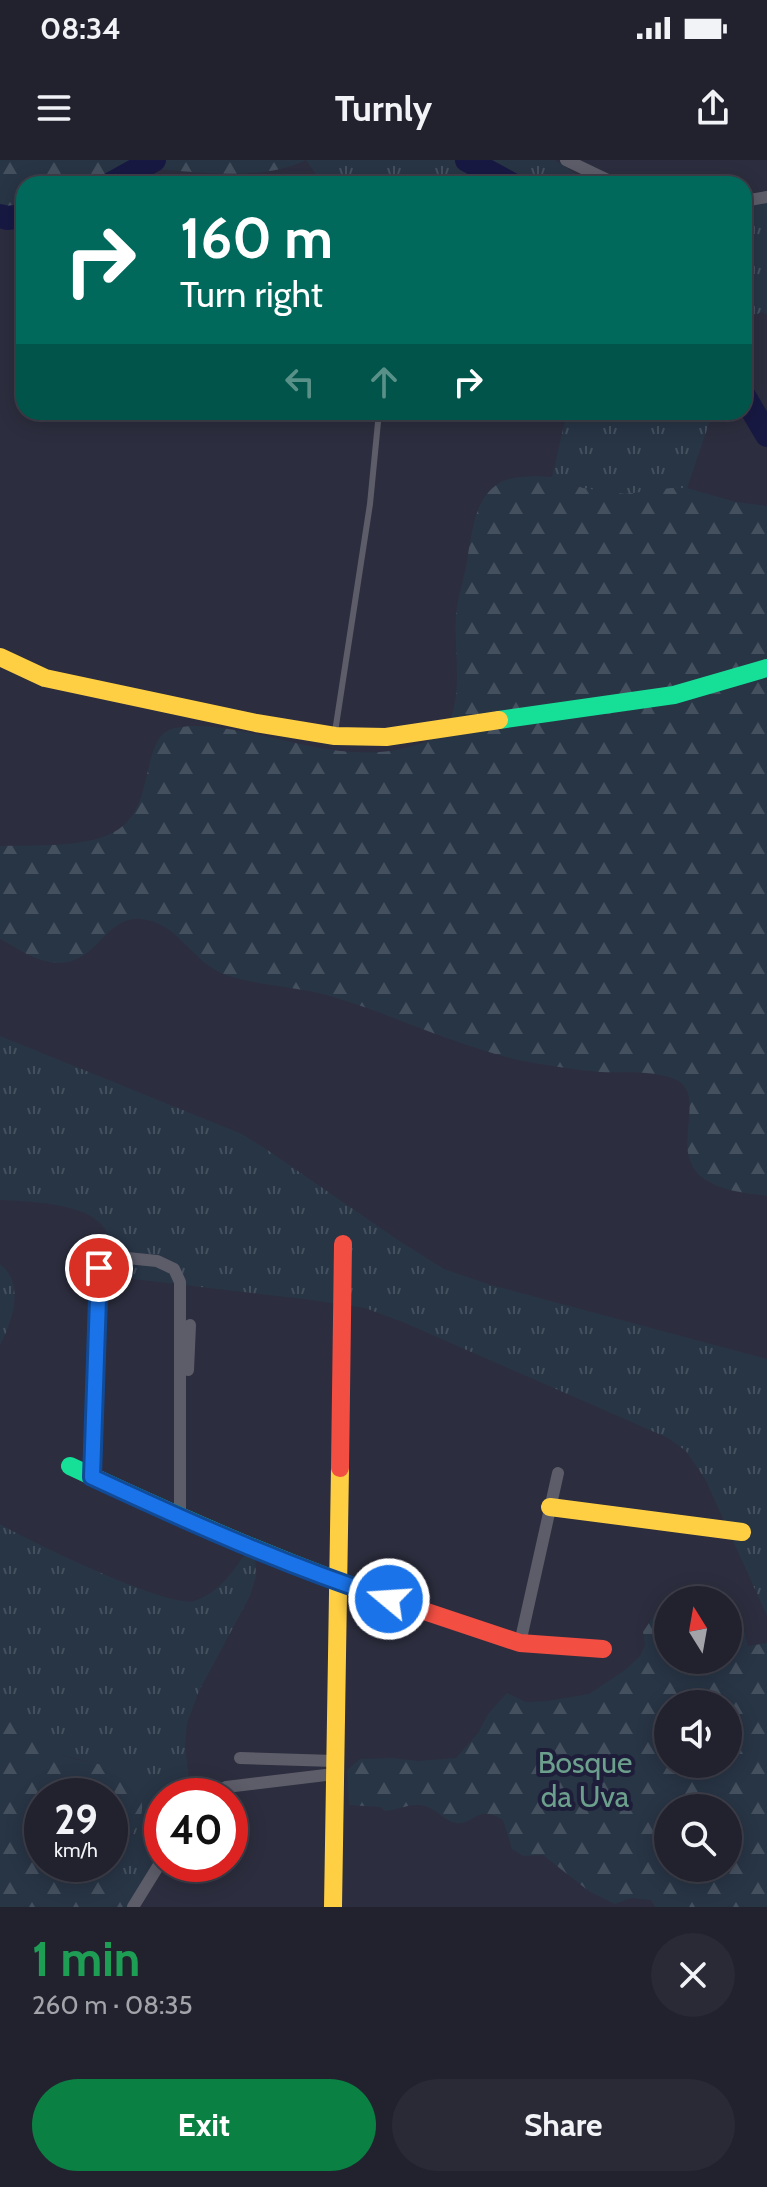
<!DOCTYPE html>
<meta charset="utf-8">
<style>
body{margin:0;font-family:Cabin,sans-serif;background:#292a36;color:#f1f3f6;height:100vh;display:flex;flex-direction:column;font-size:30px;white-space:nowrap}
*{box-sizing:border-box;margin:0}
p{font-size:26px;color:#a2a4aa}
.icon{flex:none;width:44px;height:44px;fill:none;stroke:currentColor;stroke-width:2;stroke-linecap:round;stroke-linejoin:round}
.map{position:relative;height:1747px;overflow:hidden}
.details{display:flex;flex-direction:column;background:#21222e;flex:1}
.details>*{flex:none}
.top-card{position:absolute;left:16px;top:16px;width:736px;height:244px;border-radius:24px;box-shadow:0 4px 20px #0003,0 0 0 2px #3e3f4a;background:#00695c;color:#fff;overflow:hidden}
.needle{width:52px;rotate:349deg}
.fabs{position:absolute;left:654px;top:1426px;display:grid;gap:16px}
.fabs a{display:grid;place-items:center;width:88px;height:88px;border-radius:50%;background:#21222e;box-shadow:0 4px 20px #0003,0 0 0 2px #3e3f4a;font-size:40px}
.speed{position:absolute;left:24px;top:1618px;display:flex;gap:16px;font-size:40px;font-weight:700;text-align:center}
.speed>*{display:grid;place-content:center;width:104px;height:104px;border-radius:50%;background:#21222e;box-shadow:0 4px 20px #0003,0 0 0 2px #3e3f4a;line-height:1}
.speed small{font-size:20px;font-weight:400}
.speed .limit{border:12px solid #d22;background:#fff;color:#111}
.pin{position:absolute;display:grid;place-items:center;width:68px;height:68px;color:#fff;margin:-34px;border:4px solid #fff;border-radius:50%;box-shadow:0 2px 8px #0007}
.me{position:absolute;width:88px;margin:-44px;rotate:288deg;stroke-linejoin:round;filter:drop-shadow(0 0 6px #0008)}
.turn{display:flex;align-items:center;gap:28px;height:168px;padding:0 32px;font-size:36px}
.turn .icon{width:104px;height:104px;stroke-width:2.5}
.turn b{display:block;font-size:56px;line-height:68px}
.lanes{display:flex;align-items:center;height:76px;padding:0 32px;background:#0003;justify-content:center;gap:40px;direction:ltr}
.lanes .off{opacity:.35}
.round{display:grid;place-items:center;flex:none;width:84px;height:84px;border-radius:42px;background:#292a36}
.head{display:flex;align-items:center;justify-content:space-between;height:136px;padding:0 32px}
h1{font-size:48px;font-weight:800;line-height:60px;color:#1e9e55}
.button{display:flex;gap:16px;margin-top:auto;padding:16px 32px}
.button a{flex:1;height:92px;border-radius:48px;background:#0b8043;color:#fff;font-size:32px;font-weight:800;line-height:92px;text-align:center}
.button a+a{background:#292a36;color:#f1f3f6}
.status{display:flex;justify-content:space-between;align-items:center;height:56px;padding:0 40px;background:#21222e;direction:ltr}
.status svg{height:22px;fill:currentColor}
header{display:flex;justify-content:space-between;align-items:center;height:104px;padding:0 32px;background:#21222e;font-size:36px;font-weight:800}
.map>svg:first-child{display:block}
</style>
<div class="status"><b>08:34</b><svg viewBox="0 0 49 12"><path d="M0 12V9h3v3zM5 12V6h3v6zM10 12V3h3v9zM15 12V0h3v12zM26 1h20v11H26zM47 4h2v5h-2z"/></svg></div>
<header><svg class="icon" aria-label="menu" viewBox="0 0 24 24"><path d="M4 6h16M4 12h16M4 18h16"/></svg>Turnly<svg class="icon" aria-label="share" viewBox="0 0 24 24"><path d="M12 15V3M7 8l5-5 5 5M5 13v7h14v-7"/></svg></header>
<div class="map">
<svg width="767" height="1747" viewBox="0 0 767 1747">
<defs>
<pattern id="grass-tufts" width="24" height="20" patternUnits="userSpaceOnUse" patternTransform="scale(2)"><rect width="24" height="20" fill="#283545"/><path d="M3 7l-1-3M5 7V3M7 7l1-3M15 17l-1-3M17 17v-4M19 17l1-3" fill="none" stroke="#45505f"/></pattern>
<pattern id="forest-firs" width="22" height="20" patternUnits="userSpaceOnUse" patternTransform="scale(2)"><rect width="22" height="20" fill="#283545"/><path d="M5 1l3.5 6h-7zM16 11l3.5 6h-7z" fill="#45505f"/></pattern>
</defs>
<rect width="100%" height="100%" fill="#2c2d3e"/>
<g fill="url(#grass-tufts)">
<polygon points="306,0 555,0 591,24 322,24"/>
<polygon points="767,38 767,155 762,152 750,157 744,167 744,42"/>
<path d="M567,252H713L687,328C666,327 646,334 625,334C600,334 575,326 552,317Z"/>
<path d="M0,876L242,974L263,987L398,1080L444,1109L491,1125L767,1199V1456L705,1319L686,1291L668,1278L405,1163L365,1148L311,1140L116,1117C113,1099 113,1075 99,1062C79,1043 26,1041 0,1040Z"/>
<path d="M0,1104C25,1123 13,1161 0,1185Z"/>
<path d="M0,1364C29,1381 167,1448 194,1441C220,1433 235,1408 250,1387L255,1393L256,1416L250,1436L199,1531L187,1563L185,1586L191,1636H162V1704L131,1745C121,1733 105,1714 113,1698C118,1689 128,1680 134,1672L113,1608L58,1594L37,1582L0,1554Z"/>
</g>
<g fill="url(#forest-firs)" fill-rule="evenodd">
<path d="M0,0H306C257,24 185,10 131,7L108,24H24V69H0Z"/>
<path d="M534,316L552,317L583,328L625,334L671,328H687L736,342L767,346V1036C747,1033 727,1032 709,1022C661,996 714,933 672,918C649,910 624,913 600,912C576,910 552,906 528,902C459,888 395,855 327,835C294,826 258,826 226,815C193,804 179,763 142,759C102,755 97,811 49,802C32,799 15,787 0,779V686C34,685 84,688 114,672C158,649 138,575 175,568C198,563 224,568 247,572C299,583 356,602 409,587C420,584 434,580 442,572C466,547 453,486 456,453C458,438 463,421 466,406C470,385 472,360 482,341C485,335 493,327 499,323C509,317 523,317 534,316Z"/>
<path d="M693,1425L718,1440H668V1500H728V1446L739,1453L748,1486L767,1483V1747H655L651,1740L631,1738L615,1744L590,1732L543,1695L523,1696L512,1689L503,1660C476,1643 474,1666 456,1663C445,1661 438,1651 428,1647C412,1641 400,1650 385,1651L380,1647L349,1645L347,1610L360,1599L392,1598L418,1601L456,1598L478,1573L488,1554L507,1533L526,1542L547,1541L589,1534L625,1510L640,1496L645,1485L643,1472L664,1440L687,1433ZM728,1544V1604H668V1544ZM728,1648V1708H668V1648Z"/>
<path d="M0,1554C18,1567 35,1582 55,1592C80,1605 114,1600 134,1622C140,1630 141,1635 142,1645C144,1674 110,1688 111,1708C112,1723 122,1734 131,1745L129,1747H0ZM42,1636H110V1704H42Z"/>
</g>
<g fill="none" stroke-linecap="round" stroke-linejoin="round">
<g stroke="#181943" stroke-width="24">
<polyline points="467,0 511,24"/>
<polyline points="111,24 154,0"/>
<polyline points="0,56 7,58 24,56"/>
<polyline points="744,236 767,275"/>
</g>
<polyline stroke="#5d5d6a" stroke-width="6" points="335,572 370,344 379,252"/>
<g stroke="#5d5d6a" stroke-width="12">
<polyline points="566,0 616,24"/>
<polyline points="744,41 767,37"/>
<polyline points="188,1210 190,1165"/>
<polyline points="92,1317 99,1108 113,1098 127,1098 157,1101 174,1109 180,1122 180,1358"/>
<polyline points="520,1483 558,1313"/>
<polyline points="240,1598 334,1601"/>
<polyline points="208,1636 226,1627 334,1614"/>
<polyline points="133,1747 162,1700"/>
</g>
<g stroke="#16e098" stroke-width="18">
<polyline points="499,560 674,535 767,508"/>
<path d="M70,1306C183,1359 297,1409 415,1448"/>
</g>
<g stroke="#ffcf43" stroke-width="18">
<polyline points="0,497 45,518 256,563 335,576 386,577 499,560"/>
<polyline points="550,1347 742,1372"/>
<polyline points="333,1747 340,1308"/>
</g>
<g stroke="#f24e42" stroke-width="18">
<polyline points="340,1308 343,1084"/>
<polyline points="415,1448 520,1483 603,1489"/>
</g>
</g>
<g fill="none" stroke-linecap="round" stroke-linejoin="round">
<defs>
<path id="route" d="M99,1108L92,1317C189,1362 287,1406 389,1439"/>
</defs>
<use href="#route" stroke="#114b97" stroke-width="20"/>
<use href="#route" stroke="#1a73e8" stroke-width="14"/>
</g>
<g text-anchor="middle" stroke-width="8" stroke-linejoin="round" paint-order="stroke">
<g font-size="30" fill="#6ca08d" stroke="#1e1e3a">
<text x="585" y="1613">Bosque<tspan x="585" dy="34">da Uva</tspan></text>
</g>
</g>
</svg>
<div class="fabs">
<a><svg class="needle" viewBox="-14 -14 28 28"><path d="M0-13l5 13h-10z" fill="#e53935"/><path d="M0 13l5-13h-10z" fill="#a2a4aa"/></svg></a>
<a><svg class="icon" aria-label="sound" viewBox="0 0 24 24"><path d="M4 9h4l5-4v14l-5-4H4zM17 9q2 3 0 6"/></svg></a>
<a><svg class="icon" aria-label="search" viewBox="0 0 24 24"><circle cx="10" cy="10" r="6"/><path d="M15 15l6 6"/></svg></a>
</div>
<div class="speed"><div>29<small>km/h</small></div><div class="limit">40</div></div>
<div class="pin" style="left:99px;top:1108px;background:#d93025"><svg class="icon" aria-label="arrive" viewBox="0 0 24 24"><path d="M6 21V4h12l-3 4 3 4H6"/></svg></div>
<svg class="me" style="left:389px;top:1439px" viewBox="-20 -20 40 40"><circle r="17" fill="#1a73e8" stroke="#fff" stroke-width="3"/><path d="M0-11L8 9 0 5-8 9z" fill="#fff"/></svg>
<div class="top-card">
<div class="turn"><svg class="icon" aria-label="right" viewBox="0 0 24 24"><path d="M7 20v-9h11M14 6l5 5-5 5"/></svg><div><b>160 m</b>Turn right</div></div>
<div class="lanes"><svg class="icon off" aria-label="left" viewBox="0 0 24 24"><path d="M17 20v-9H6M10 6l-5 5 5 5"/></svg><svg class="icon off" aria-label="ahead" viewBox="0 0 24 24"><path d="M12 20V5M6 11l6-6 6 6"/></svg><svg class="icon" aria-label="right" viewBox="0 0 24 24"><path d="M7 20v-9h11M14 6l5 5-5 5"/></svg></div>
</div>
</div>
<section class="details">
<div class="head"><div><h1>1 min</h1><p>260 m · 08:35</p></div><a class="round"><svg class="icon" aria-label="close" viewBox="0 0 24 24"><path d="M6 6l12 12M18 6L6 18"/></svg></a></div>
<div class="button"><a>Exit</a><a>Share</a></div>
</section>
